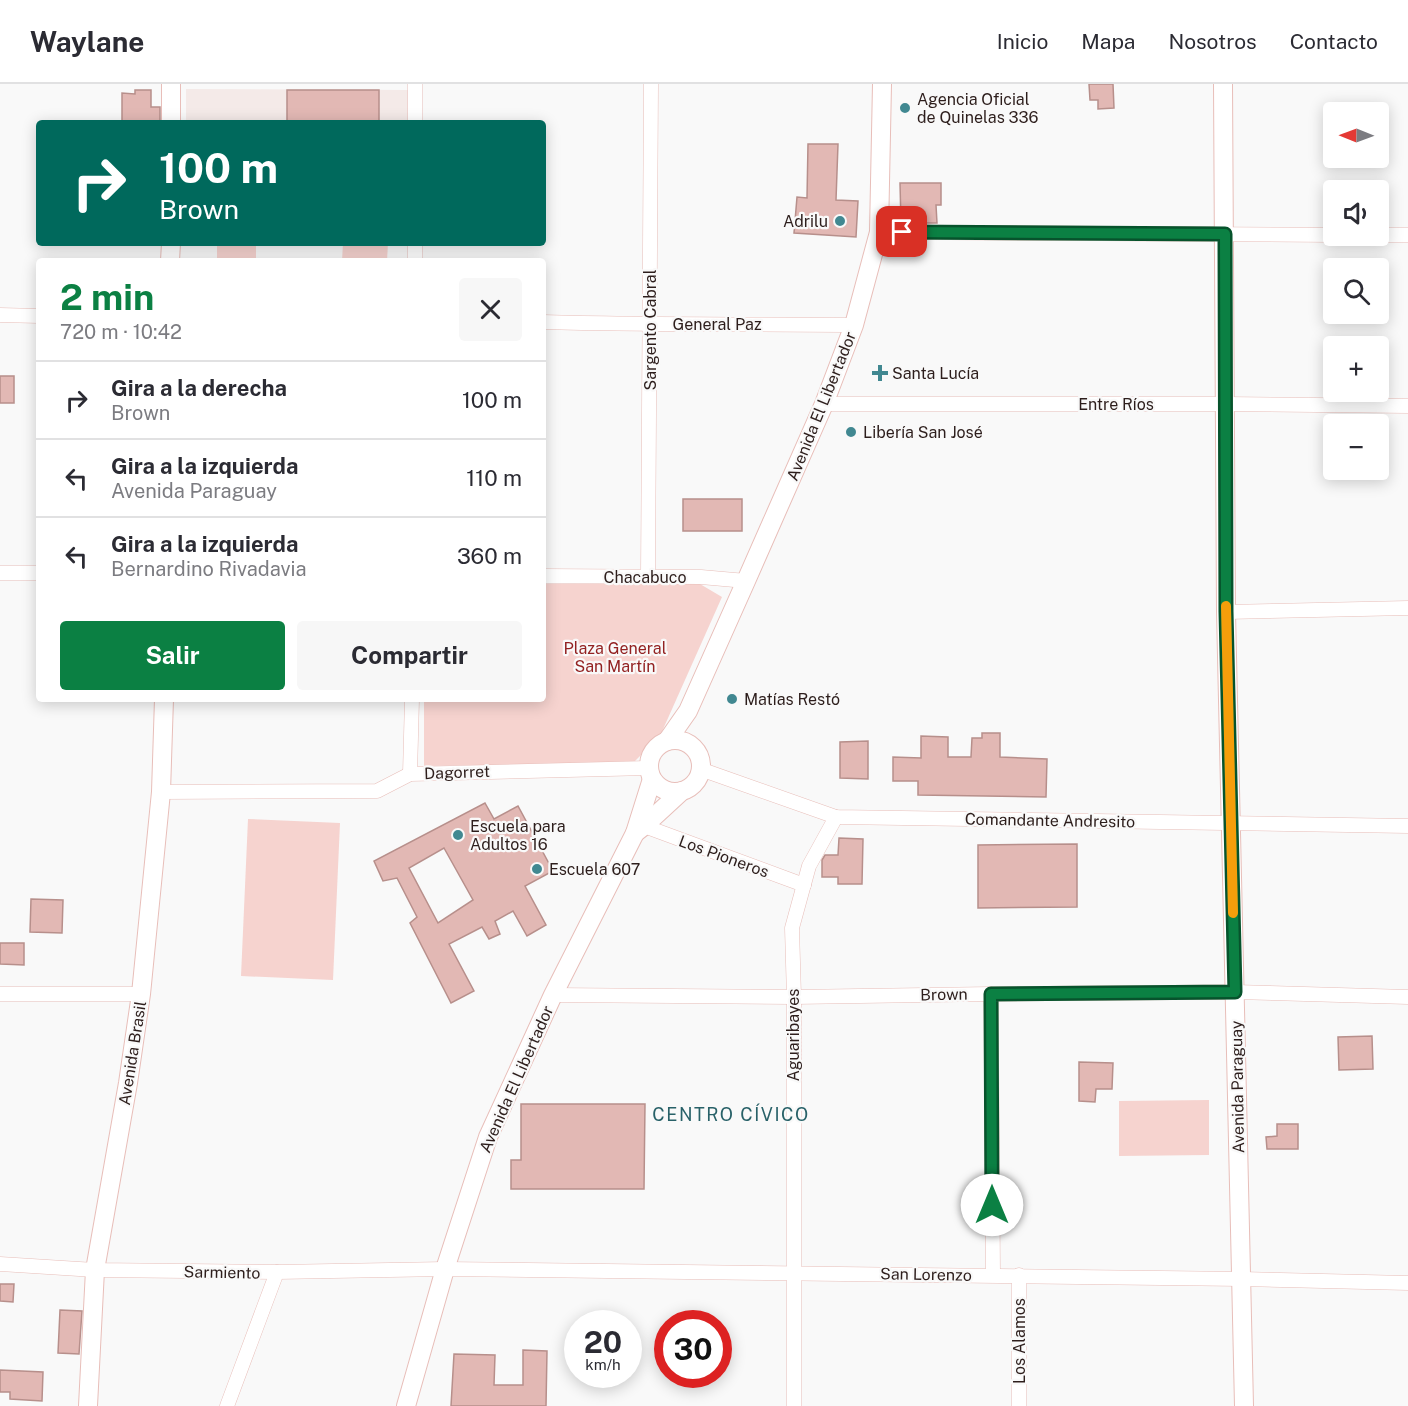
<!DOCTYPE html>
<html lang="es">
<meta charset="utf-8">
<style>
body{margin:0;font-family:"Public Sans",sans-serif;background:#f7f7f7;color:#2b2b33;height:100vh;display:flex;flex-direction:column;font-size:22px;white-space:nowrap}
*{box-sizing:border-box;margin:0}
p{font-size:20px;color:#7c7c81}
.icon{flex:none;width:33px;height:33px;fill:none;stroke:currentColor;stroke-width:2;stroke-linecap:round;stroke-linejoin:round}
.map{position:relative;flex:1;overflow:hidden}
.side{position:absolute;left:36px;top:174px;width:510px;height:444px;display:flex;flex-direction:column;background:#fff;border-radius:6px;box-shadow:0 3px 15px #0003}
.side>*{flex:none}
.guide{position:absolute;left:36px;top:36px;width:510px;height:126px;border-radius:6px;box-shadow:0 3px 15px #0003;background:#00695c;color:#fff;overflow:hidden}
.needle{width:39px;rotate:271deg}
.fabs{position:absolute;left:1323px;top:18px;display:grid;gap:12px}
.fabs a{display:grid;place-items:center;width:66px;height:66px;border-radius:6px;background:#fff;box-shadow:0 3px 15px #0003;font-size:30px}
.speed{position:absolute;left:564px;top:1226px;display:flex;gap:12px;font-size:30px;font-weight:700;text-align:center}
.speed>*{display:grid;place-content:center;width:78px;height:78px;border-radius:50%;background:#fff;box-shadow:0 3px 15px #0003;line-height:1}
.speed small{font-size:15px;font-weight:400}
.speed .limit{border:9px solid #d22;background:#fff;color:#111}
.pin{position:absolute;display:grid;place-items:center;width:51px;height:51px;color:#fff;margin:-26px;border-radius:12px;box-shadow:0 3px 9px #0006}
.me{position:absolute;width:66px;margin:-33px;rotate:0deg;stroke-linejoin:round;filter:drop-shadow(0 0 4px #0008)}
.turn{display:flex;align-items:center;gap:21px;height:126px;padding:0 24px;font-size:27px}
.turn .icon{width:78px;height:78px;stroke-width:2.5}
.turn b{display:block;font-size:42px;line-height:51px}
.round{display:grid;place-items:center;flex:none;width:63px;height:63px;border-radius:6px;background:#f7f7f7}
.summary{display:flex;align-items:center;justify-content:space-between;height:102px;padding:0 24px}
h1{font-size:36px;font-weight:700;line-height:45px;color:#0b8043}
.primary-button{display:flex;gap:12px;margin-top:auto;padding:12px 24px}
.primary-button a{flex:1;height:69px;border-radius:6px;background:#0b8043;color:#fff;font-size:24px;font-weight:700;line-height:69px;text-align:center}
.primary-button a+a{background:#f7f7f7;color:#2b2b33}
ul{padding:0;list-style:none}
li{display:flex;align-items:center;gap:18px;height:78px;padding:0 24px;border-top:2px solid #e1e1e2}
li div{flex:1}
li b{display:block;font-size:22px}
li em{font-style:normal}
header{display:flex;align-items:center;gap:36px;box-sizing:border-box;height:84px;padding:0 30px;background:#fff;border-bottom:2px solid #e1e1e2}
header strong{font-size:28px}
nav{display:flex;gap:33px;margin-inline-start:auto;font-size:21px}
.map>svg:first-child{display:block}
</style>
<header>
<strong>Waylane</strong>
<nav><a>Inicio</a><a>Mapa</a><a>Nosotros</a><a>Contacto</a></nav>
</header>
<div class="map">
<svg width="1408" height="1322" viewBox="0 0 1408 1322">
<rect width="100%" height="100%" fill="#f9f9f9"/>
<polygon fill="#f4eae8" points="186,5 409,6 408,39 186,39"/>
<g fill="#f6d3cf">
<rect x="217" y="159" width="39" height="18"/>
<polygon points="343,159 388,159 387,177 342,177"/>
<polygon points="543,500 700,500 722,513 660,652 633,679 424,682 424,615 543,615"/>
<polygon points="248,735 340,739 333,896 241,892"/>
<polygon points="1209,1016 1209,1071 1119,1072 1119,1017"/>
</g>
<g fill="#e2b8b4" stroke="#b78f8b" stroke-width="1.5" fill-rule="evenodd">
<polygon points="1089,0 1113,0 1114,24 1098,25 1098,16 1090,16"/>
<polygon points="135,6 151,6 151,23 160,23 160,39 122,39 122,9 135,10"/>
<rect x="287" y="6" width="92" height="33"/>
<polygon points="808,60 838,60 836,116 858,117 856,153 794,149 797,113 807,114"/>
<polygon points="900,99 941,99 941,121 936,121 937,139 901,139"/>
<rect x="0" y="292" width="14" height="27"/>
<rect x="683" y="415" width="59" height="32"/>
<polygon points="982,649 1000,649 1000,673 1047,675 1046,713 918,711 918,697 893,697 893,673 921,674 921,652 948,653 948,673 971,673 972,654 982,654"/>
<polygon points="868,657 868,695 840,694 840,658"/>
<path d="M485,719L494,735L518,722L553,787L525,802L546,841L527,852L513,827L495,837L500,850L489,855L482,843L449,860L474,907L451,919L410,839L417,833L397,794L383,797L374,777ZM444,764L473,816L438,839L409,784Z"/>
<polygon points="839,754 863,755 862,800 838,800 838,793 822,793 822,776 825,771 838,771"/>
<polygon points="1077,760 1077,823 978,824 978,761"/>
<polygon points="31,815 63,816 62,849 30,848"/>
<polygon points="0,859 24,859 24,881 0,880"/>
<polygon points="1372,952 1373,985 1339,986 1338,953"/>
<polygon points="1079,978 1113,979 1112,1005 1096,1005 1095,1018 1079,1017"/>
<polygon points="521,1020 645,1020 644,1105 511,1105 511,1076 521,1076"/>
<polygon points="1277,1040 1298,1040 1298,1065 1267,1065 1266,1053 1277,1052"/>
<polygon points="0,1200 14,1200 13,1218 0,1217"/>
<polygon points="60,1226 82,1227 79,1270 58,1269"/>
<polygon points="523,1266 547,1267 546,1322 451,1322 454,1270 495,1271 494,1301 523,1301"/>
<polygon points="0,1286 43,1288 42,1317 10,1315 10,1308 0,1308"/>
</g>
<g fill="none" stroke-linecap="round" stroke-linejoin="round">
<defs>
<g id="street">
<polyline points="415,0 415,39"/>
<polyline points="879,148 1334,151"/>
<polyline points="1378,151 1408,151"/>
<polyline points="415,159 415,177"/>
<polyline points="0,231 39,232"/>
<path d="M543,238C647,241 751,240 854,241"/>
<polyline points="824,320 1225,320 1408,322"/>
<polyline points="0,489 39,489"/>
<polyline points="543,492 701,493 746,497"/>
<polyline points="648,493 651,0"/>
<polyline points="1226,528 1408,524"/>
<polyline points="700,685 836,733 1408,742"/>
<polyline points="410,690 412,615"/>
<polyline points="161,708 377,707 410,690 648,684"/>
<polyline points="644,742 804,801"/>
<polyline points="0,910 141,910"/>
<polyline points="991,910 993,1191"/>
<polyline points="553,911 794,913 991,910 1235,908 1408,913"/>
<polyline points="0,1180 95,1186 277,1188 445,1185 1242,1195 1408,1199"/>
<polyline points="227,1322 277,1188"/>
<polyline points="794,1322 794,913 792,844 809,782 836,733"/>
<polyline points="1019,1322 1019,1191"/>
</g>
<g id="secondary">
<polyline points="1223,0 1226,528 1244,1322"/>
<polyline points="171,39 171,0"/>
<polyline points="170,177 171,159"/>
<circle cx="675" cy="682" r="26"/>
<polyline points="667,657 688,627 746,497 824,320 854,241 879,148 882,0"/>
<polyline points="635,749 644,742 682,707"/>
<polyline points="88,1322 95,1186 128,999 141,910 161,708 164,615"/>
<polyline points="406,1322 445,1185 488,1053 553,911 635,749 652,695"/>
</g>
</defs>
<use href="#street" stroke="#e8beb9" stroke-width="15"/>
<use href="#secondary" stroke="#e8beb9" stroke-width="20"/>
<use href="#street" stroke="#fff" stroke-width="14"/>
<use href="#secondary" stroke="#fff" stroke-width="18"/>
</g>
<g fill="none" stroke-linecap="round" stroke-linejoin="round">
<defs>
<polyline id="route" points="902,148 1225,150 1226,528 1235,908 991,910 992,1121"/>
</defs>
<use href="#route" stroke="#07532c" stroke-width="15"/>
<use href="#route" stroke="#0b8043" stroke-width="10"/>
<polyline stroke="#f59e0b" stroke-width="10" points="1226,522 1233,829"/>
</g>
<g fill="#418891" stroke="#f9f9f9" stroke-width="2">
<circle cx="905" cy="24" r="6"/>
<circle cx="840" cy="137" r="6"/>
<path d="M877 280h6v6h6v6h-6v6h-6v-6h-6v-6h6z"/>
<circle cx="851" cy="348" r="6"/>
<circle cx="732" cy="615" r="6"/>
<circle cx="458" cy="751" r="6"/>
<circle cx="537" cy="785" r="6"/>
</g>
<g text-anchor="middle" stroke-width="4.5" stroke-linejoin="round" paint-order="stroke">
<g font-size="16" fill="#2d1e1c" stroke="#f9f9f9" text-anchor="start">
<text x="917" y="21">Agencia Oficial<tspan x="917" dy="18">de Quinelas 336</tspan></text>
<text x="828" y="143" text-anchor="end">Adrilu</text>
<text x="892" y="295">Santa Lucía</text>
<text x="863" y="354">Libería San José</text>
<text x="744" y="621">Matías Restó</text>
<text x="470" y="748">Escuela para<tspan x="470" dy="18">Adultos 16</tspan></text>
<text x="549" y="791">Escuela 607</text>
</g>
<g font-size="16" fill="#2d1e1c" stroke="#f9f9f9">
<text x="717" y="246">General Paz</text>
<text transform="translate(650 246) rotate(-90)" y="6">Sargento Cabral</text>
<text x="1116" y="326">Entre Ríos</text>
<text transform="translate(821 322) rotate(-68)" y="6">Avenida El Libertador</text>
<text x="645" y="499">Chacabuco</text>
<text transform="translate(457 688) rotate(-2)" y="6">Dagorret</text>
<text transform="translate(1050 736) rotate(1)" y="6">Comandante Andresito</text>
<text transform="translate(724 772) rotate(20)" y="6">Los Pioneros</text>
<text transform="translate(944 910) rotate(-1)" y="6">Brown</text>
<text transform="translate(793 951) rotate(-90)" y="6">Aguaribayes</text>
<text transform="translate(132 969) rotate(-81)" y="6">Avenida Brasil</text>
<text transform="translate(516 995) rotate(-66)" y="6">Avenida El Libertador</text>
<text transform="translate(1237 1003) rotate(-91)" y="6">Avenida Paraguay</text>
<text transform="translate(222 1188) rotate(1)" y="6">Sarmiento</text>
<text transform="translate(926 1190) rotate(1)" y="6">San Lorenzo</text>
<text transform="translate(1019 1257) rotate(-90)" y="6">Los Alamos</text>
</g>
<g font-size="16" fill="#932222" stroke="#f9f9f9">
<text x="615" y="570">Plaza General<tspan x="615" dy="18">San Martín</tspan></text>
</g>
<g font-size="18" letter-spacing="1.5" fill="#286168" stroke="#f9f9f9">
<text x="731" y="1037">CENTRO CÍVICO</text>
</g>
</g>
</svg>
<div class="fabs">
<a><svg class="needle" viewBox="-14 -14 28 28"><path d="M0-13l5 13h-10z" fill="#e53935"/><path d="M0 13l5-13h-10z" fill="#7c7c81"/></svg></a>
<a><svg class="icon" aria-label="sound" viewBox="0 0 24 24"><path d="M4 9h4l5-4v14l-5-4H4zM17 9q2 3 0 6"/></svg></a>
<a><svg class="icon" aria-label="search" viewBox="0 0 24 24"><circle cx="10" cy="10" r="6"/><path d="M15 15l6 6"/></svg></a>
<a>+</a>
<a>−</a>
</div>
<div class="speed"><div>20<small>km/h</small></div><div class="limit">30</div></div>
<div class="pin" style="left:902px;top:148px;background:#d93025"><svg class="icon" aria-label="arrive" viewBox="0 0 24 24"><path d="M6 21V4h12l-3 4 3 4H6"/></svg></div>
<svg class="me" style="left:992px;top:1121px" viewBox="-20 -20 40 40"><circle r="19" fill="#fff"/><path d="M0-13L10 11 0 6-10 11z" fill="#0b8043"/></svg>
<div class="guide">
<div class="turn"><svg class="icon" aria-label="right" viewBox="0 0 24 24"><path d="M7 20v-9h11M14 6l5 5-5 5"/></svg><div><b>100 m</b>Brown</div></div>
</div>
<section class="side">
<div class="summary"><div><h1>2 min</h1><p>720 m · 10:42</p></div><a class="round"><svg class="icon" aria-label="close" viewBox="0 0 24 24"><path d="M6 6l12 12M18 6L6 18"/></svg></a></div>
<ul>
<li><svg class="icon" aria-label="right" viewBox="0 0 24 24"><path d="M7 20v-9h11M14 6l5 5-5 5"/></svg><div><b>Gira a la derecha</b><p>Brown</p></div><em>100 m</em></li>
<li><svg class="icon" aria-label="left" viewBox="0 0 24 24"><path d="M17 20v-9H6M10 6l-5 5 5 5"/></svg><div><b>Gira a la izquierda</b><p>Avenida Paraguay</p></div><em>110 m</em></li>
<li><svg class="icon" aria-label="left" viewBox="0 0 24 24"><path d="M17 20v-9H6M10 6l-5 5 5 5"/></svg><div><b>Gira a la izquierda</b><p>Bernardino Rivadavia</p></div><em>360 m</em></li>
</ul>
<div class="primary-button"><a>Salir</a><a>Compartir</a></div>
</section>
</div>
